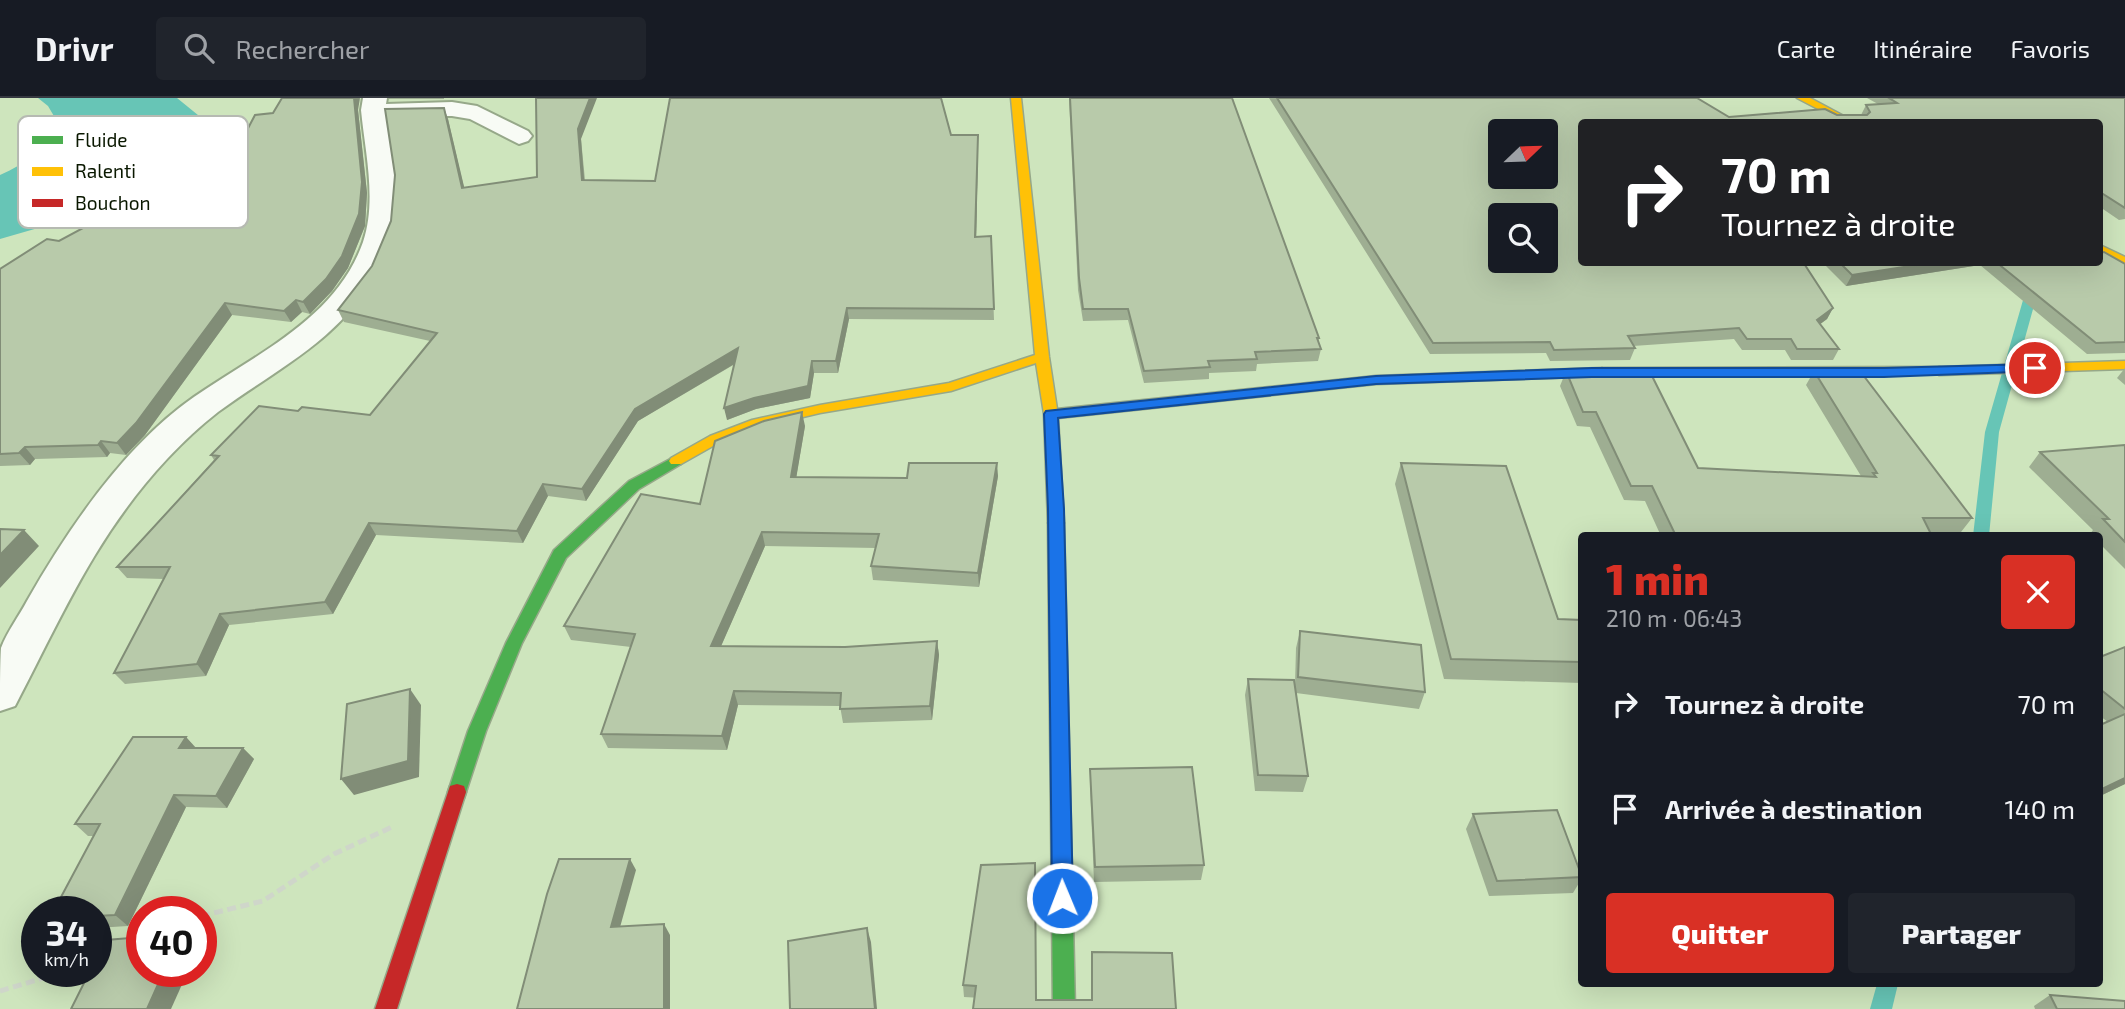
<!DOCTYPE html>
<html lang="fr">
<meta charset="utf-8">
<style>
body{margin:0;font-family:"Exo 2",sans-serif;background:#20242c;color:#f1f3f6;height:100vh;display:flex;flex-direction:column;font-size:26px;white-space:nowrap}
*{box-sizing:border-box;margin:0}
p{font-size:23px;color:#9ea1a6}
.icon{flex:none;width:38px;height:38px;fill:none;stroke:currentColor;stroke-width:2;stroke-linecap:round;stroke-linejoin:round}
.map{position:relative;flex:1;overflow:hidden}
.drawer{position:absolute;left:1578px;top:434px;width:525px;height:455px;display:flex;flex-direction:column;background:#171b24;border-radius:7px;box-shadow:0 7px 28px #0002}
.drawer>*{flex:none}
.hud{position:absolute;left:1578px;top:21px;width:525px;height:147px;border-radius:7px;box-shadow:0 7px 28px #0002;background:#202124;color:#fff;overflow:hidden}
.needle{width:46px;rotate:67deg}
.fabs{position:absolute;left:1488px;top:21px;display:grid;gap:14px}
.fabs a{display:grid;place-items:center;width:70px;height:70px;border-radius:7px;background:#171b24;box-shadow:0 7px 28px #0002;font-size:35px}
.speed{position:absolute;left:21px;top:798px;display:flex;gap:14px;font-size:35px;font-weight:700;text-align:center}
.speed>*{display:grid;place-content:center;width:91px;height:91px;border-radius:50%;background:#171b24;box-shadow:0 7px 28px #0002;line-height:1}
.speed small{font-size:18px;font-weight:400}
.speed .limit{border:10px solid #d22;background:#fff;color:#111}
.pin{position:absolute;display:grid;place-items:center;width:60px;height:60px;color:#fff;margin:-30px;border:4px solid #fff;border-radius:50%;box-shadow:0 2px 7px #0007}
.me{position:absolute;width:77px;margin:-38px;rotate:359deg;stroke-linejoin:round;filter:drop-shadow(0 0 5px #0008)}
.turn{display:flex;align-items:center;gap:24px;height:147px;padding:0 28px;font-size:32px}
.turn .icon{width:91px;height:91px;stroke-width:2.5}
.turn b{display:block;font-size:49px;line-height:60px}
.round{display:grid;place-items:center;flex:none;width:74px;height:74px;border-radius:7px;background:#20242c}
.headline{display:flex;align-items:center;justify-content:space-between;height:119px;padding:0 28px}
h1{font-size:42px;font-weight:800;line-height:52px;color:#d93025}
.button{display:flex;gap:14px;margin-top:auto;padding:14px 28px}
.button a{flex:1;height:80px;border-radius:7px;background:#d93025;color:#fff;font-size:28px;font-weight:800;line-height:80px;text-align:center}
.button a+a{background:#20242c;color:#f1f3f6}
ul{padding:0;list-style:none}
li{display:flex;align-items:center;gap:21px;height:105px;padding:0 28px}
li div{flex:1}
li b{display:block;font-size:26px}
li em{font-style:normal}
header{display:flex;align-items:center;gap:42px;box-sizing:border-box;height:98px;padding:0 35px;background:#171b24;border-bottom:2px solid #363941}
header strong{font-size:33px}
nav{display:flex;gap:38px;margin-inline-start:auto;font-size:24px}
.search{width:490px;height:63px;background:#20242c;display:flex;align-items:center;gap:18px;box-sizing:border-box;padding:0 24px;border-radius:7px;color:#9ea1a6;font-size:26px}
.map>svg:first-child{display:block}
</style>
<header>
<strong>Drivr</strong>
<div class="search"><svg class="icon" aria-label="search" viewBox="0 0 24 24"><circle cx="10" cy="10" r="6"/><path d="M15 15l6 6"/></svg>Rechercher</div>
<nav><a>Carte</a><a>Itinéraire</a><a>Favoris</a></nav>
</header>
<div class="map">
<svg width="2125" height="911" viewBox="0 0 2125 911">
<rect width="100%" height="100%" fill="#cee5bd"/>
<path fill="#67c5b6" d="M38,0H177L209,26L189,59L83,117L0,141V77C25,66 45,52 61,30L48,8Z"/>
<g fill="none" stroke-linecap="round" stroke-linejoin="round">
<g fill="#67c5b6" fill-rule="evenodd">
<polygon points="2034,164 2046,164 1999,334 1989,438 1973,438 1985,334"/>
<polygon points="1877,886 1898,886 1892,911 1870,911"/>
</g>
<defs>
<path id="street" d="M363,0H387L386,6L452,4L477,8L528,33L532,38L528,43L519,46L470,21L452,18H386C390,46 398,78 398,107C397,128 389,149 380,167C345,240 279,269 218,314C200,328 182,345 167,361C96,437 62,518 15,608L0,613C0,597 0,564 1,550C7,534 19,518 27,503C68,431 125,347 194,299C256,256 336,221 363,144C377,102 365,54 361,12Z"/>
<g id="fast">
<polygon points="1939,269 1944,270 1944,276 1602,278 1595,274 1602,270"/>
<polygon points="676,358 683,363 681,366 639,391 566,460 522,545 486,633 466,694 464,700 457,702 450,700 448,694 468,633 506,545 554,452 629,383"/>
<polygon points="1056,420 1064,425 1075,911 1053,911 1048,425"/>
</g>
<g id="slow">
<polygon points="1011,0 1021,0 1049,259 1057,311 1376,278 1602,270 1609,274 1602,278 1376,286 1058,320 1064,425 1056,430 1048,425 1044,316 1036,265 951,293 820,315 761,329 720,344 681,366 671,366 669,363 671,360 710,338 752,322 820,307 949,285 1035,257"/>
<polygon points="1797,0 1810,0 1855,24 1843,24"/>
<polygon points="2100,147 2125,159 2125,168 2100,156"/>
<polygon points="2125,263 2125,271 1939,277 1932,273 1939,269"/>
</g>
<polygon id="jam" points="457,686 464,688 466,694 397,911 375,911 448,694 450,688"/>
</defs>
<use href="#street" stroke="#96a889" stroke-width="4"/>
<use href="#fast" stroke="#96a889" stroke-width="3"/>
<use href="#slow" stroke="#96a889" stroke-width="3"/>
<use href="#jam" stroke="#96a889" stroke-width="3"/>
<g stroke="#cfd6ca" stroke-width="5" stroke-dasharray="9 4.5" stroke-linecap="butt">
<polyline points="201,818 263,803 334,756 392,729"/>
<polyline points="0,893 67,873"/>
</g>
<use href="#street" fill="#f8fbf5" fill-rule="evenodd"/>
<use href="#fast" fill="#4caf50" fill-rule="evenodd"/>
<use href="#slow" fill="#ffc107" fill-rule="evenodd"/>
<use href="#jam" fill="#c62828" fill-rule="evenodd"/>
</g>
<g fill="#9eae92">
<rect x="389" y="0" width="55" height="1"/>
<polygon points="1069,0 1232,0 1319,240 1318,244 1321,251 1318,263 1257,266 1256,273 1209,275 1209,281 1144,285 1128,222 1083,223 1078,192"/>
<polygon points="1269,0 1697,0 1729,19 1861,17 1866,7 1878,6 1867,0 2125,0 2125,121 2119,122 2100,109 2100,24 1582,24 1833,210 1827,221 1820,226 1839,251 1833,262 1791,262 1785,252 1742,252 1734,241 1633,248 1635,250 1630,262 1550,263 1546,255 1430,256"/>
<polygon points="358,12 367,95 365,128 348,170 332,193 310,216 302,214 291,224 232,217 145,337 126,357 110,355 107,359 35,361 30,367 0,368 0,171 183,82 235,55 273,15"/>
<polygon points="448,21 464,90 537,79 581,41 585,82 655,83 951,37 978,47 976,138 991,138 994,222 849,221 838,275 814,275 810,300 756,311 727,322 735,266 638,323 586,403 548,398 523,445 376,437 333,516 229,527 206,578 125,586 114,575 164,481 127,480 117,469 214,362 211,357 298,313 370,317 430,243 344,224 338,212 372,168"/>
<polygon points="1822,164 2100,164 2125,166 2125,255 2087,256 1980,167 1846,188"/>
<polygon points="2125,270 2125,287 2117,280"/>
<polygon points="1566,273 1698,370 1861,378 1806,287 1814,273 1972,420 1961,434 1930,434 1932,438 1661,438 1645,403 1624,402 1590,329 1577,328 1560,288"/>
<polygon points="805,328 796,380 907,380 998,378 979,489 873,482 871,468 876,450 765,448 721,548 845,549 937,543 939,557 932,622 843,625 840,608 738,607 727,652 608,650 601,636 631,549 571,542 564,528 700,406"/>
<polygon points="2125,347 2125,471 2100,446 2100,438 2092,438 2090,436 2093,432 2029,369 2040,354"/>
<polygon points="1401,365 1558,521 1582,522 1582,585 1444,581 1395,386"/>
<polygon points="1300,533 1425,594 1419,611 1296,595 1308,678 1303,694 1255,693 1245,597 1248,581 1295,587 1296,550"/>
<polygon points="2125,549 2125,686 2100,698 2108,624 2100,618 2100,559"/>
<polygon points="186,639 195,650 243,650 254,661 227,710 186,709 128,828 96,830 94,738 88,738 75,726"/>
<polygon points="1090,671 1204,767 1201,782 1094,784 1090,687"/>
<polygon points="1473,716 1582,778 1582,780 1573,795 1489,798 1466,731"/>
<polygon points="981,767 1036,902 1092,902 1092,854 1176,911 964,899 963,887"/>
<polygon points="2050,897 2125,911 2035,911 2034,908"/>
</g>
<g fill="#818d77">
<polygon points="354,0 360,0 358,12 367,95 365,128 348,170 332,193 310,216 303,204"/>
<polygon points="590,0 597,0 581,41 585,93 582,82 578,31"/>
<polygon points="444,10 448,21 467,101 462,90"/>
<polygon points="978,37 978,47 976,150 975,139"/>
<polygon points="1936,164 1982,164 1980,167 1846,188 1852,177"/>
<polygon points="296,202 302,214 291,224 284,213"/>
<polygon points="225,205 232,217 145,337 126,357 117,345"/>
<polygon points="847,210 849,221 838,275 836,263"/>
<polygon points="1833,210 1827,221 1811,233 1817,222"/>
<polygon points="738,250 741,262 638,323 586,403 582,391 635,311"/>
<polygon points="812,263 814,275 810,300 756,311 727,322 724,310"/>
<polygon points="802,314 805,328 794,393 791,379"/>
<polygon points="101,343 110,355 107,359 98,347"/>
<polygon points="25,349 35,361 30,367 19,355"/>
<polygon points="997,365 998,378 979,489 978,475"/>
<polygon points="543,386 548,398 523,445 517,433"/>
<polygon points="369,425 376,437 333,516 325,504"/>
<polygon points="24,432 39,448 0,490 0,457"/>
<polygon points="762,434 765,448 715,562 711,548"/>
<polygon points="220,516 229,527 206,578 197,566"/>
<polygon points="937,543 939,557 932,622 930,608"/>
<polygon points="410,591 421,607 419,679 354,697 341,681"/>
<polygon points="734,593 738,607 727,652 722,638"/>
<polygon points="186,639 197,651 179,650"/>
<polygon points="243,650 254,661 227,710 216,698"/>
<polygon points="2125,680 2125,686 2100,698 2100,692"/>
<polygon points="174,697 186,709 128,828 115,817"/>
<polygon points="630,761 636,772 617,840 611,829"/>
<polygon points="664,826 670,837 670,911 664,911"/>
<polygon points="867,830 871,844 877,911 875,911"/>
<polygon points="164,873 188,873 171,911 147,911"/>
</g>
<g fill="#b8caaa" stroke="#818d77" stroke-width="2" fill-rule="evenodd">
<polygon points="282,0 354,0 362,84 359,116 342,158 326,181 303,204 296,202 284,213 225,205 136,325 117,345 101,343 98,347 25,349 19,355 0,356 0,171 47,141 59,143 176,80 183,82 235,55 255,17 273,15"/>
<polygon points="536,0 590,0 578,31 582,82 655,83 670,0 941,0 951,37 978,37 975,139 991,138 994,211 847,210 836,263 812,263 808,288 754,300 724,310 738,250 635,311 582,391 543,386 517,433 369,425 325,504 220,516 197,566 114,575 170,469 117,469 219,358 211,357 259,308 298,313 302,309 370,317 437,235 338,212 372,168 391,123 395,77 385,11 444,10 462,90 537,79"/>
<polygon points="1070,0 1232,0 1319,240 1317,240 1321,251 1255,254 1257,261 1208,263 1210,269 1144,273 1128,211 1083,211 1079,180"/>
<path d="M1277,0H1697L1729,19L1825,11L1837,17H1867L1870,14L1866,7L1897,5L1889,0H2125V110L2100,94V24H1582V164H1803L1833,210L1817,222L1839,251H1797L1791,241H1747L1739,230L1628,238L1635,250L1554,252L1550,244L1433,245ZM1500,33H1545V79H1500ZM1500,117H1545V163H1500Z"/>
<polygon points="2104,154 2125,166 2125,244 2096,245 1996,164 2100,164 2100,155"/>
<polygon points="1839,164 1936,164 1852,177"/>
<polygon points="1649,272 1698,370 1876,379 1873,375 1877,375 1814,273 1860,273 1972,420 1923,420 1932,438 1676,438 1652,388 1631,388 1596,314 1583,314 1566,273"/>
<polygon points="802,314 791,379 907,380 909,365 997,365 978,475 871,468 879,436 762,434 711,548 845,549 937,543 930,608 840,611 841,595 734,593 722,638 601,636 635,536 564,528 641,396 700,406 715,343 764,323"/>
<polygon points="2125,347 2125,444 2103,421 2109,421 2040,354"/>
<polygon points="1401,365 1506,368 1558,521 1582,522 1582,564 1451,561"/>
<polygon points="0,431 24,432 0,457"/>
<polygon points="1300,533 1421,547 1425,594 1298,579"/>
<polygon points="2125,549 2125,611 2100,591 2100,559"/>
<polygon points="1248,581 1294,582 1308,678 1258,677"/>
<polygon points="410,591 408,663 341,681 347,606"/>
<polygon points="2125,616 2125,680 2100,692 2100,627"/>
<polygon points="133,639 186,639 179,650 243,650 216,698 174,697 115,817 96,818 96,814 53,814 100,726 75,726"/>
<polygon points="1192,669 1204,767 1095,769 1090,671"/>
<polygon points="1557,712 1582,779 1497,783 1473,716"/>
<polygon points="559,761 630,761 611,829 664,826 664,911 517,911 547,796"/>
<polygon points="1035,765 1036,902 1092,902 1092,854 1172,855 1176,911 973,911 976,888 963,887 981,767"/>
<polygon points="867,830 875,911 790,911 788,843"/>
<polygon points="142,839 142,873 164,873 147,911 71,911 90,873 96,873 96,861 106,842"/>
<polygon points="2050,897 2125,903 2125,911 2057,911"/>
</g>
<polygon fill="#1a73e8" stroke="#114b97" stroke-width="2" points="2035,266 2040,267 2040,273 1884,279 1592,279 1376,286 1058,320 1064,411 1073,800 1070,806 1062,809 1055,806 1052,800 1048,411 1044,316 1046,313 1376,278 1592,270 1884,270"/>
<rect x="18" y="18" width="230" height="112" rx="10" fill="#fff" stroke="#b6bab2" stroke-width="2"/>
<rect x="32" y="38" width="31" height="8" fill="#4caf50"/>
<rect x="32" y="69" width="31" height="9" fill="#ffc107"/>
<rect x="32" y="101" width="31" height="8" fill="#c62828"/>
<g font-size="19" fill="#0a1800">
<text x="75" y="49">Fluide</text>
<text x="75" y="80">Ralenti</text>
<text x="75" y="112">Bouchon</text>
</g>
</svg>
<div class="fabs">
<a><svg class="needle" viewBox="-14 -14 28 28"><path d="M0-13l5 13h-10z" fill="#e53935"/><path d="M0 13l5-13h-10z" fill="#9ea1a6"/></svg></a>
<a><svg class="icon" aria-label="search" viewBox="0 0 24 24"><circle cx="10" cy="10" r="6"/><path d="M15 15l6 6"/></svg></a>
</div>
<div class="speed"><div>34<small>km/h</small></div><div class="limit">40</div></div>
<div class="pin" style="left:2035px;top:270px;background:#d93025"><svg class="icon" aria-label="arrive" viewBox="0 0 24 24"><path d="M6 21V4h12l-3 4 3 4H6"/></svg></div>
<svg class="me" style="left:1062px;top:800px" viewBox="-20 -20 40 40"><circle r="17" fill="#1a73e8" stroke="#fff" stroke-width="3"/><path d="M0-11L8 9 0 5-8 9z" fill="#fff"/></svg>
<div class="hud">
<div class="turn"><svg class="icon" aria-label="right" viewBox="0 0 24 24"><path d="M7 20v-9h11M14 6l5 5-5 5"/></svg><div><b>70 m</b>Tournez à droite</div></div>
</div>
<section class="drawer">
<div class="headline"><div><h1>1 min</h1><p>210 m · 06:43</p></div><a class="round" style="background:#d93025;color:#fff"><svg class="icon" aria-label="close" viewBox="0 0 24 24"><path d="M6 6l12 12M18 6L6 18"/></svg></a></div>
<ul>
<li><svg class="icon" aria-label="right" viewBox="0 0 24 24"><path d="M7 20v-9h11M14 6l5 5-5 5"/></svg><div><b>Tournez à droite</b></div><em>70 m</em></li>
<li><svg class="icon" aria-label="arrive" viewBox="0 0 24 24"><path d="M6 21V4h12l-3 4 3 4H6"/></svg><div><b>Arrivée à destination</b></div><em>140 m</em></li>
</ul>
<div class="button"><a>Quitter</a><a>Partager</a></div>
</section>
</div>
